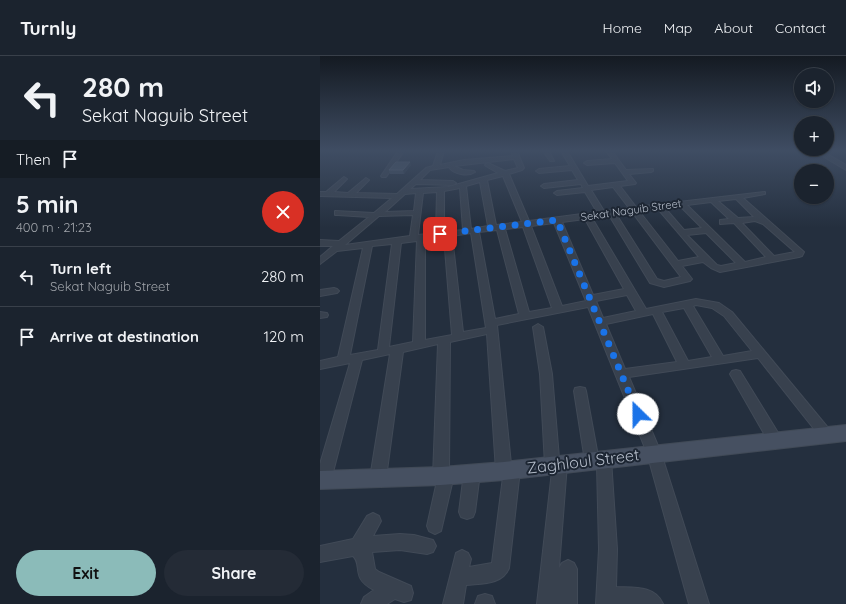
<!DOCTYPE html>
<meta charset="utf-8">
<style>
body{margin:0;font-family:Quicksand,sans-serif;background:#242b36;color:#f1f3f6;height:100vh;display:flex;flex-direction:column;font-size:15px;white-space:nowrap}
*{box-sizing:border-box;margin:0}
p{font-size:13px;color:#a0a4aa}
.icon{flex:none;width:22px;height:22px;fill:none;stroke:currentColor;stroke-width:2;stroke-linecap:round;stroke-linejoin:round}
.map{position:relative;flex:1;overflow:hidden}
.panel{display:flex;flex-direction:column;background:#1b232e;width:320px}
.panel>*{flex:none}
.banner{background:#1b232e;color:#f1f3f6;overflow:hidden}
.controls{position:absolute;left:474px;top:12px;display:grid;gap:8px}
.controls a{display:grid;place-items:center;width:40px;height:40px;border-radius:50%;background:#1b232e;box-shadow:0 1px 3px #0004,0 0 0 1px #39404a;font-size:20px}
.pin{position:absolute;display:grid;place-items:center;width:34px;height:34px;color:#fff;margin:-17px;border-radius:8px;box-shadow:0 2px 6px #0006}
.me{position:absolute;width:44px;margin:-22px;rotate:337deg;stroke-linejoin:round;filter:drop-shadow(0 0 3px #0008)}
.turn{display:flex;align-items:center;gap:14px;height:84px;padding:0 16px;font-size:18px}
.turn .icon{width:52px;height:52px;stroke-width:2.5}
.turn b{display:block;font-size:28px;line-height:34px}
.then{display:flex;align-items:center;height:38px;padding:0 16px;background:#0003;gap:8px;font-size:15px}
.round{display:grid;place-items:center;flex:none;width:42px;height:42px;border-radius:21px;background:#242b36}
.headline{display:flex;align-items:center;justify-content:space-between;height:68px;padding:0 16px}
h1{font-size:24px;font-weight:800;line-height:30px}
.button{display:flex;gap:8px;margin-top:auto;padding:8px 16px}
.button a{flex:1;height:46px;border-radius:24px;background:#8bbbb9;color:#111;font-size:16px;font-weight:800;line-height:46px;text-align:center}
.button a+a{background:#242b36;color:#f1f3f6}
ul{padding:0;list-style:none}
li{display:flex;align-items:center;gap:12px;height:60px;padding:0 16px;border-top:1px solid #39404a}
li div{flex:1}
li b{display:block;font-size:15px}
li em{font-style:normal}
header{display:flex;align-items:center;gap:24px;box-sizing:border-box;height:56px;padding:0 20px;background:#1b232e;border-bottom:1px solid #39404a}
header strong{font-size:19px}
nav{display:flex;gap:22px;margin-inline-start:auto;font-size:14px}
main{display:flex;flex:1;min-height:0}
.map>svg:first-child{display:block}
</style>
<header>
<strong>Turnly</strong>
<nav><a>Home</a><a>Map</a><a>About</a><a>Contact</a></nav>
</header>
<main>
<section class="panel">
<div class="banner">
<div class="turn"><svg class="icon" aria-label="left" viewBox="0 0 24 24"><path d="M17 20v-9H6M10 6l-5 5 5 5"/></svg><div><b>280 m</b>Sekat Naguib Street</div></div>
<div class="then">Then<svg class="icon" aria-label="arrive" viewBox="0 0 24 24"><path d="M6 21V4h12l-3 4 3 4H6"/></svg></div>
</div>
<div class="headline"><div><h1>5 min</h1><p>400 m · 21:23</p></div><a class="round" style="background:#d93025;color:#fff"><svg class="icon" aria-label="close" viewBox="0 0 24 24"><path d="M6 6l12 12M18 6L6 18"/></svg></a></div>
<ul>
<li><svg class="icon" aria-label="left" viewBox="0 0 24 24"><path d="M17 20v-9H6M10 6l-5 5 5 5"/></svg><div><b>Turn left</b><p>Sekat Naguib Street</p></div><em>280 m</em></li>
<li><svg class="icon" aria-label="arrive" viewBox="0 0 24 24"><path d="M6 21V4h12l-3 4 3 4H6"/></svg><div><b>Arrive at destination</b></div><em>120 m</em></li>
</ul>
<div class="button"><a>Exit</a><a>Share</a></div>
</section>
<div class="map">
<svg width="526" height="548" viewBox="0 0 526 548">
<rect width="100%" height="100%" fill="#242f3e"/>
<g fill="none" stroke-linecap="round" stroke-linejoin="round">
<polyline stroke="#17263c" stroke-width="2" points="517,104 526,109"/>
<defs>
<g id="street">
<polygon points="78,95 84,95 66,121 62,121 61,120"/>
<path d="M118,95H124L120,109L144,104L193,100L191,95H197L204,112L202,114L189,118L209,165L277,156L265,136L237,139L234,137L237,135L263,132L261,128L224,132L221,130L224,128L258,124L252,114L219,117L216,115L219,113L250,110L241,95H247L268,130L308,125L295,107L267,109L264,107L267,105L292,103L286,95H292L306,114L333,113V115L331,116L309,118L316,127L315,128L300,130L316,151L445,136V138L423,142L484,196L482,200L479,201L400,216L391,212L383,206L362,210L372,223L370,225L344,231L330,227L289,159L272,162L326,253L376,243L399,247L412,256L514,379L512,383L507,384L502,383L438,302L309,321L341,397L389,548H369L327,397L268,251L177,269L191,408L197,410L200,414L189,512C182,529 162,527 146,529L143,548H123L136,497L142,494L148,497L151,503L149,511L172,507L183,421L179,419L176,415L167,278L130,286L129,414L134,419L121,475L115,478L109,475L107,470L117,425L113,420L118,288L83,296L66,422L63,427L58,428L53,427L50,422L70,298L42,304L11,424L8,429H0V408L30,307L0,313V305L18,301L43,192L17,195L0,208V201L13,190H0V184L19,185L49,161L18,159H15V155L54,157L72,142L0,140V136H6L24,121L27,123L14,136L28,137L46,122L49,124L36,137L77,138L106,112L113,110ZM194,103L198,112L185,115L168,107L165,109L166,110L178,117L128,131L90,133L96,128L133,129L136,127L133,125L100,124L110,114L129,111C133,118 148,121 155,116L154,115L143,114L134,110ZM183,120L202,166L176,169L167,124ZM160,126L168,170L151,173L146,130ZM293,131L309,152L284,155L271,134ZM140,132L143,174L124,176V135ZM117,136L116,177L98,179L103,137ZM96,137L94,155L65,156L85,138ZM416,143L434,161L418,162L398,145ZM391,146L409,163L400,164V168L414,167L446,201L425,206L367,149ZM360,150L382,172L364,174L345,152ZM338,153L379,201L358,205L319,155ZM312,156L361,221L344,225L337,223L296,158ZM93,159L90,180L25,189L59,160ZM265,163L304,233L273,239L242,166ZM435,165L443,168L475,196L454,200L422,167ZM234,167L266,245L242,250L211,170ZM203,171L232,252L209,256L185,173ZM177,174L199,258L175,263L159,176ZM151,177L166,272L143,276L132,180ZM386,177L416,207L401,210L397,209L367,179ZM124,181L132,279L105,284V183ZM97,185L93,286L69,291L81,187ZM72,188L58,294L30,299L52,190ZM307,239L316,255L283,262L276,245ZM376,249L392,252L404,260L432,295L403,300L373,250ZM364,252L392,301L368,305L342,256ZM333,258L357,306L305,313L286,268Z"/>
<polygon points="223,95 229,95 234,105 230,105"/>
<polygon points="494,95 502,95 526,109 526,114"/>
<polygon points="14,232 17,233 19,235 17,237 0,240 0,234"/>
<polygon points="0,256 7,257 8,259 7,261 0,262"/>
<polygon points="218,268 223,271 232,318 239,402 245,404 247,408 239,512 242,507 248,504 254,507 257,513 257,548 237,548 239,520 237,548 217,548 232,415 227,413 225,409 220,318 213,271"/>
<polygon points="416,314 420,315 460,380 462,384 460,388 455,390 450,388 410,318 412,315"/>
<path d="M260,331L265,332L266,335L278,400L284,397L289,399L291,403L297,493L296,531C313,532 335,529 343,548H276L279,493L277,409L272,411L267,409L265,405L254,335L255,332Z"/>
<polygon points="152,411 157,413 160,417 155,456 153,461 147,463 141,461 139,456 144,417 147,413"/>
<path d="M53,457L59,460L61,465L53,480L80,478L94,479L113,484L116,490L113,496L107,498L80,494L52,496L55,513L59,516L91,530L93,537L91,544L84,546L75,543L67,548H41L44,541L54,534C30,522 43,509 33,500L0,506V490L33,483L47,460Z"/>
<polygon points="165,538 172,540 175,548 155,548 158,540"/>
</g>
<polygon id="secondary" points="526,369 526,385 184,424 121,429 0,433 0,415 121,411 184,406"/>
</defs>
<use href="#street" stroke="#414a57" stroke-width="2"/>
<use href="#secondary" stroke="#414a57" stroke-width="2"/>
<use href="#street" fill="#38414e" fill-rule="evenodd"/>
<use href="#secondary" fill="#465061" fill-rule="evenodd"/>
</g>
<polygon fill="#3f4b5c" points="91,109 84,118 70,118 69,114"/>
<polygon fill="#2f3b4b" points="90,106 91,109 84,118 83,114"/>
<polygon fill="#4b5868" stroke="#5c6777" points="76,106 90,106 83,114 69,114"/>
<linearGradient id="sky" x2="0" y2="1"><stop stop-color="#141a22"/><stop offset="0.55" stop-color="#3f4d63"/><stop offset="1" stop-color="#3f4d63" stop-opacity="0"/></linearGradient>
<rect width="526" height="172" fill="url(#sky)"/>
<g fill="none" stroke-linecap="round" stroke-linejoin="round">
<polyline stroke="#1a73e8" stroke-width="7" stroke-dasharray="0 12.6" points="120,178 237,164 318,358"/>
</g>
<g text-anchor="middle" stroke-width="4" stroke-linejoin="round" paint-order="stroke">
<g font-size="11" fill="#b4bcc9" stroke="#1d2633">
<text transform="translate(311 154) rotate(-8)" y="4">Sekat Naguib Street</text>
</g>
<g font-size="16" fill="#b4bcc9" stroke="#1d2633">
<text transform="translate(263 405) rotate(-7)" y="6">Zaghloul Street</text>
</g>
</g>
</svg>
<div class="controls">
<a><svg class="icon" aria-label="sound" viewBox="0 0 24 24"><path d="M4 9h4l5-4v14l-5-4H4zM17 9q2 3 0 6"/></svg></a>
<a>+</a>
<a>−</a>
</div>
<div class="pin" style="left:120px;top:178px;background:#d93025"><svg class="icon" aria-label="arrive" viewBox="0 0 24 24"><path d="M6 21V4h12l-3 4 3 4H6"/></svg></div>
<svg class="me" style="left:318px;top:358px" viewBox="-20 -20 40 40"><circle r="19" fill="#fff"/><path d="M0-13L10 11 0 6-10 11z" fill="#1a73e8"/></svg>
</div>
</main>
